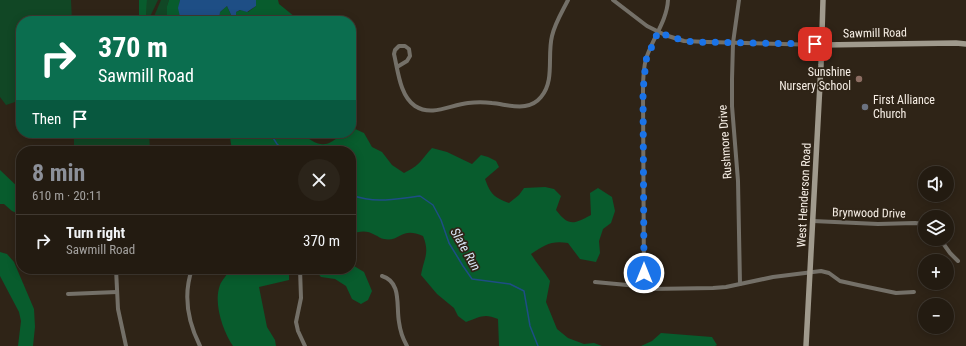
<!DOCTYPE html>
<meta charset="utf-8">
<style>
body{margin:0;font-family:"Roboto Condensed",sans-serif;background:#2b241a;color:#f1f3f6;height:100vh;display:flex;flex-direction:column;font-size:15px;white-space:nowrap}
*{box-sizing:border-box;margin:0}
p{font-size:13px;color:#a3a19f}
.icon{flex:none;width:22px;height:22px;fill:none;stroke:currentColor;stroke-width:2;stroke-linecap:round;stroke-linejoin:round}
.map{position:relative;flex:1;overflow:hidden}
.sheet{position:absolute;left:16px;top:146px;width:340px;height:128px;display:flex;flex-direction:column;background:#231b11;border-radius:16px;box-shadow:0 2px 10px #0003,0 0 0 1px #403931}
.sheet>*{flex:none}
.guide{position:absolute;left:16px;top:16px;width:340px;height:122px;border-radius:16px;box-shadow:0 2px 10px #0003,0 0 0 1px #403931;background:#0b6e4f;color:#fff;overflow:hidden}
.fabs{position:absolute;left:918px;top:166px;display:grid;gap:8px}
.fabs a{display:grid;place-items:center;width:36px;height:36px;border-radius:50%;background:#231b11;box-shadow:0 2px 10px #0003,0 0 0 1px #403931;font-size:20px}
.pin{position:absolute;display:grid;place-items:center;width:34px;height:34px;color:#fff;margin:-17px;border-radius:8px;box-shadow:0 2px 6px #0006}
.me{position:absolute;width:44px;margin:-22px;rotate:0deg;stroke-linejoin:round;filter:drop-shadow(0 0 3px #0008)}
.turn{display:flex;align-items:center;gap:14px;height:84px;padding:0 16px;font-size:18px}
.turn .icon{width:52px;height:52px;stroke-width:2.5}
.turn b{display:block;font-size:28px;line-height:34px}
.then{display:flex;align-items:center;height:38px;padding:0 16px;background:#0003;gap:8px;font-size:15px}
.round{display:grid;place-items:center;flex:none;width:42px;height:42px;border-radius:21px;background:#2b241a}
.overview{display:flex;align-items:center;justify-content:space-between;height:68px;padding:0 16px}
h1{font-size:24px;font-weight:700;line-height:30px;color:#8c9099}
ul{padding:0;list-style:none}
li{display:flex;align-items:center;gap:12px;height:52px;padding:0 16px;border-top:1px solid #403931}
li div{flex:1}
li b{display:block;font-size:15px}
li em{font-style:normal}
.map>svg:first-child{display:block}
</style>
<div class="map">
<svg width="966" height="346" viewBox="0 0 966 346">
<rect width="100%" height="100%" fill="#2f2417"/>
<g fill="#114725">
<polygon points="0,0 71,0 72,21 21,21 21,100 6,105 0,97"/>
<polygon points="147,0 158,0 148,21 146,21"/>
<polygon points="161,0 169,0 167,6 167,21 152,21"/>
<polygon points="74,133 149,133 150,151 74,151"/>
</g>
<g fill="#085c2d">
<polygon points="139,0 147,0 146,21 139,21"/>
<polygon points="169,0 180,0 179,6 181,21 167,21 167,6"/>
<polygon points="256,0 278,0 279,4 300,21 236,21 236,12 241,10 248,12 256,6"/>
<polygon points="227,6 234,21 219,21 220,12"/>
<path d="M353,128L364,133L372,147L382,152L392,165L404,173C410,170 417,166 421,161C425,156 428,152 432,148L447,152L472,164L481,155L488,157L496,161L499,167L485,179C491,195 494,197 509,203L519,195L524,188L545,187L554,189L561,196L556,210C569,227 574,224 591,215L590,193L598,188L612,197L615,211L611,223L603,229L599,241L600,253L596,262L580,259L568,243C552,240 544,245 531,254C537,264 544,271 550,281L546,302L557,329L568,338L584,344L594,343L602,346H499L498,319C484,313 480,317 466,322L458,316L454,308L437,294L421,275C424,258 430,253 423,236C401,226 401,242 384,239C381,239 378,236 375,235C367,230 360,231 351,234V151H232L230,137L218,133H303C310,141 321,148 331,142C340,137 340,133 351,133V129Z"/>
<polygon points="0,170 21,190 21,215 12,211 4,204 0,204"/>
<polygon points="0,252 7,254 14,262 34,309 35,327 33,346 18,346 21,321 19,312 0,276"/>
<polygon points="351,262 354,266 364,272 372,291 368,300 361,304 352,299 346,286 335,279 321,277 314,269 351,269"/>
<path d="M230,269H289V280L259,287L267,327L275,340L276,346H233C223,331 213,303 220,285C222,280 227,275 230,269Z"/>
<polygon points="661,333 712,337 717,345 715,346 641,346 652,341"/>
</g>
<polygon fill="#1e4e85" points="180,0 256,0 256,6 247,12 240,10 236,12 236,21 234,21 227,6 220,12 219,21 181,21 178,8"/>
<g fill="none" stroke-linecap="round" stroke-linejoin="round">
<g stroke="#1e4e85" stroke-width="1.5">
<polyline points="270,133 277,144 285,151"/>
<path d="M351,195C377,204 394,199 420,196L433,205L441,220L449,243L463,266L472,279L510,284L524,291L530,326L538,346"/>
</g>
<g stroke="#747068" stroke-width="4">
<polyline points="613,0 647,26 665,35 684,41 708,42 822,45"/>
<polyline points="739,0 733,43 732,79 732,106 738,181 740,284"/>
<path d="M397,67L407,61L410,56L409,49L405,46H399L395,50L394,54C398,71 400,96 415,106C432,117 450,105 468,103C476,102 484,102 492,103C503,104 515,108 525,106C531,105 537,102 541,97C555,81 547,56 552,36C555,23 562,12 568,0"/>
<polyline points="933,217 934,216"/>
<polyline points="813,221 878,224 915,223 925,224"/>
<polyline points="940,239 950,253 958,261"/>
<polyline points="116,269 118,309 126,346"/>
<path d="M192,269C183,295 188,322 200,346"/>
<polyline points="300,269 301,298 296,322 298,331 305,346"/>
<path d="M382,276C402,282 396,306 399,322C400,330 403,339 407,346"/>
<polyline points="595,282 638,286 650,289 713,288 726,287 773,277 821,271 829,273 840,281 858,285 896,293 914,292"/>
<path d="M644,287L643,91C643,81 643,69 646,59C652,39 667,21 668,0"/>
<polyline points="68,294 117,292"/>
</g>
<g stroke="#a09a8d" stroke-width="5.5">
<polyline points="822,45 956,43 966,44"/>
<polyline points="806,346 821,65 823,0"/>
</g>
</g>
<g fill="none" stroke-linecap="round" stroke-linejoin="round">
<polyline stroke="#1a73e8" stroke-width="7" stroke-dasharray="0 12.6" points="644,273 643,91 646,60 658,32 674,38 693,42 815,44"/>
</g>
<circle fill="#8d6e63" stroke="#2f2417" stroke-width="1.5" cx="859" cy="79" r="4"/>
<circle fill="#6b7280" stroke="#2f2417" stroke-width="1.5" cx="865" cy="107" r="4"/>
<g text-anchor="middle" stroke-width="3.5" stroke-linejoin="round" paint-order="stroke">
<g font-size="12" fill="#f6eee5" stroke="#2f2417">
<text transform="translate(875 33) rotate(-1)" y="4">Sawmill Road</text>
<text transform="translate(725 142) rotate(-94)" y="4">Rushmore Drive</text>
<text transform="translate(804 195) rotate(-87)" y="4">West Henderson Road</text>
<text transform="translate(869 213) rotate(1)" y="4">Brynwood Drive</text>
</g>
<g font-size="12" fill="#f6eee5" stroke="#2f2417" text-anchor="end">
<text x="851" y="76">Sunshine<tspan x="851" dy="14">Nursery School</tspan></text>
<text x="873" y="104" text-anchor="start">First Alliance<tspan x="873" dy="14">Church</tspan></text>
</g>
<g font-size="13" font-style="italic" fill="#d9e6f7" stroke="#2f2417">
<text transform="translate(466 249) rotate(60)" y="5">Slate Run</text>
</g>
</g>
</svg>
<div class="fabs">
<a><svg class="icon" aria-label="sound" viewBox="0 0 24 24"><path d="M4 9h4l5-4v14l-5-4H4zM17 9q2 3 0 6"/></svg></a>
<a><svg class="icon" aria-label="layers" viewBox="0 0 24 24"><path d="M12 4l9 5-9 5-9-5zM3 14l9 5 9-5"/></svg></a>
<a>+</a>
<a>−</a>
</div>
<div class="pin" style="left:815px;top:44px;background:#d93025"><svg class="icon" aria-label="arrive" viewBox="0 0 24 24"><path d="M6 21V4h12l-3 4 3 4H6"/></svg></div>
<svg class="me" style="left:644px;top:273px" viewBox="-20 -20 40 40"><circle r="17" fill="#1a73e8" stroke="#fff" stroke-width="3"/><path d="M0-11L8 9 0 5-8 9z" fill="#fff"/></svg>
<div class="guide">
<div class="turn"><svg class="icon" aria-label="right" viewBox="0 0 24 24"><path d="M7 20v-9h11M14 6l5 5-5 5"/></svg><div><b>370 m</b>Sawmill Road</div></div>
<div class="then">Then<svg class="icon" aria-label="arrive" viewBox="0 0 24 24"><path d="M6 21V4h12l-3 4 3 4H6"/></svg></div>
</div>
<section class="sheet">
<div class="overview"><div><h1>8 min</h1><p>610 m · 20:11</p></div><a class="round"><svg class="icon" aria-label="close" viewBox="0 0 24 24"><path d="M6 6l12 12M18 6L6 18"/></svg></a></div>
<ul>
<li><svg class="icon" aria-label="right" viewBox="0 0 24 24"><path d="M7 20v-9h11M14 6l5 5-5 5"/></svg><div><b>Turn right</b><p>Sawmill Road</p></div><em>370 m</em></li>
</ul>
</section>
</div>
